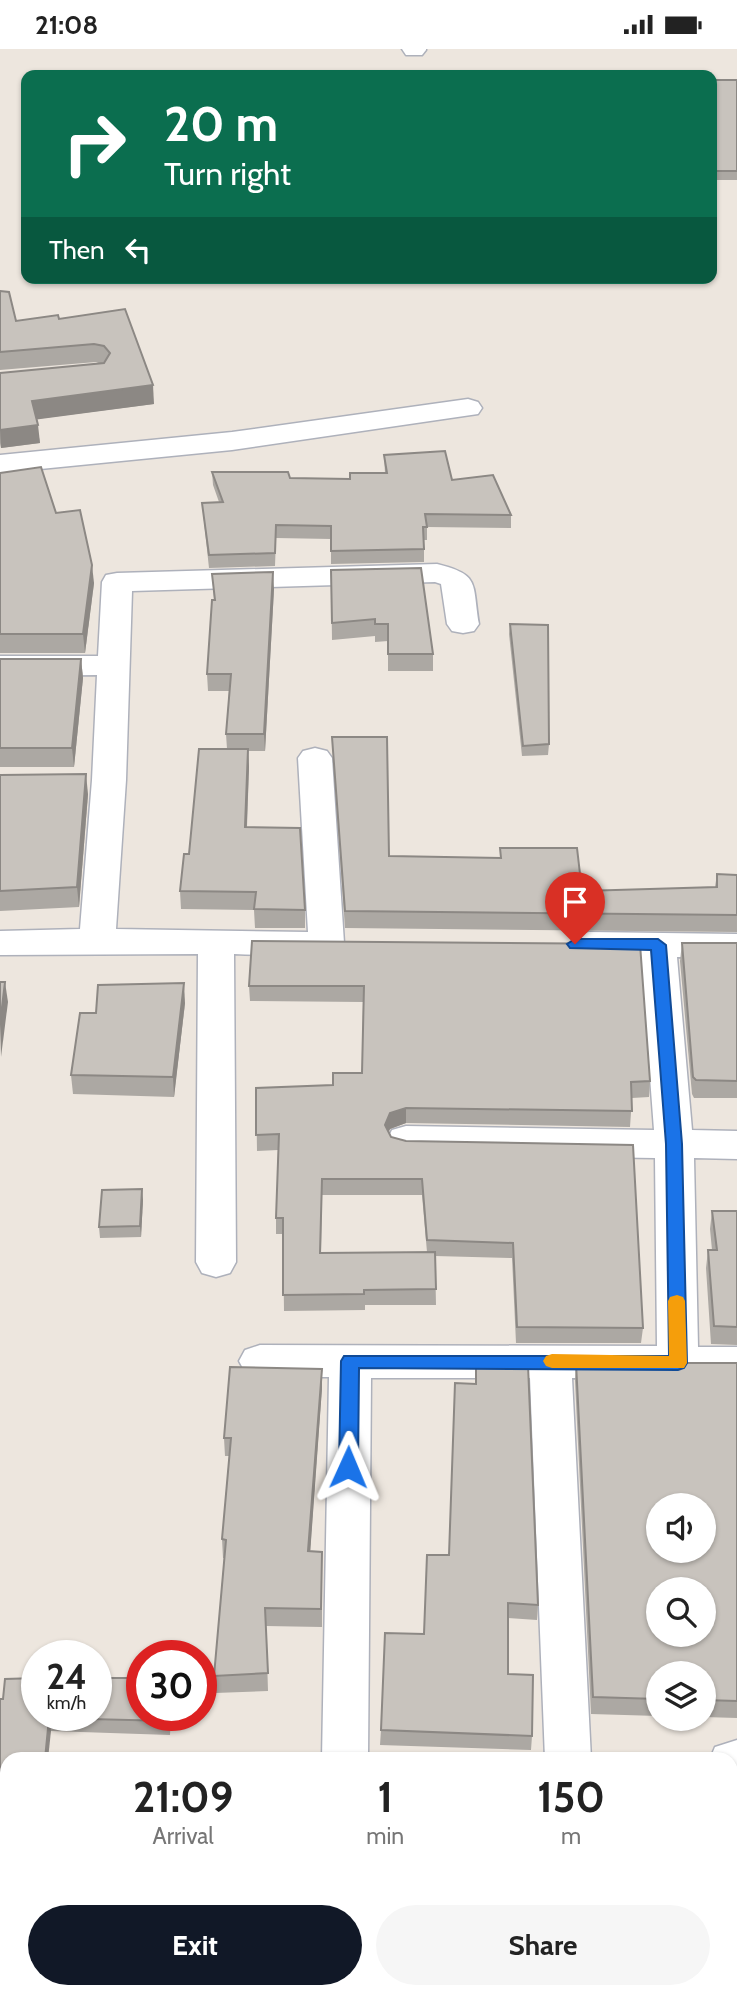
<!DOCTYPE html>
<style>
body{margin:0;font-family:Cabin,sans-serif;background:#f6f6f6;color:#222;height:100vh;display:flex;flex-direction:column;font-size:26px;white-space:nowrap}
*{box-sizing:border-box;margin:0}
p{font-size:23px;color:#767676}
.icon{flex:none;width:38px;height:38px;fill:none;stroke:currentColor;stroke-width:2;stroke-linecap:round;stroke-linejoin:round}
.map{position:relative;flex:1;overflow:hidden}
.drawer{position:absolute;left:0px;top:1703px;width:738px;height:247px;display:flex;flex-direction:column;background:#fff;border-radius:21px 21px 0 0;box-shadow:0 2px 5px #0004}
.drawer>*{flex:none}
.hud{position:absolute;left:21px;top:21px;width:696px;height:214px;border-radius:14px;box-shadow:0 2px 5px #0004;background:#0b6e4f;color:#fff;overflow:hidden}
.buttons{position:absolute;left:646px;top:1444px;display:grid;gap:14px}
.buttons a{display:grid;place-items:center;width:70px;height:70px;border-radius:50%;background:#fff;box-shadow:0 2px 5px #0004;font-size:35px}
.speed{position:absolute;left:21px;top:1591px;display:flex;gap:14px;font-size:35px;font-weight:700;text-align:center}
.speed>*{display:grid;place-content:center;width:91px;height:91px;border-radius:50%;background:#fff;box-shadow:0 2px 5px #0004;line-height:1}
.speed small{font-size:18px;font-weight:400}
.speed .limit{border:10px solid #d22;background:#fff;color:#111}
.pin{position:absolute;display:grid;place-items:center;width:60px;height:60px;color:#fff;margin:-72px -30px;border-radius:50% 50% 50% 0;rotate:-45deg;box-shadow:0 0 7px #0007}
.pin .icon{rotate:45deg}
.me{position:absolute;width:77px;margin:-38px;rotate:1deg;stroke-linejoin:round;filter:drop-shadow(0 0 5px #0008)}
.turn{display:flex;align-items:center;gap:24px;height:147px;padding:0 28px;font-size:32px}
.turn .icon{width:91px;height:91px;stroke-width:2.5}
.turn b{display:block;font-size:49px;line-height:60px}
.then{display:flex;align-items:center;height:66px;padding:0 28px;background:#0003;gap:14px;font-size:26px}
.eta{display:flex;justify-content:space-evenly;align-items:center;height:119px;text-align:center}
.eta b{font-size:42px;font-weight:800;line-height:49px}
.primary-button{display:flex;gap:14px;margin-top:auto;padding:14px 28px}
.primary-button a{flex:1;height:80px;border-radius:42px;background:#111827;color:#fff;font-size:28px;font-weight:800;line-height:80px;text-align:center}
.primary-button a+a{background:#f6f6f6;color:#222}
.status{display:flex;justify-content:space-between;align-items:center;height:49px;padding:0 35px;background:#fff;direction:ltr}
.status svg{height:19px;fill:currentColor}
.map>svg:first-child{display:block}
</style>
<div class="status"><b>21:08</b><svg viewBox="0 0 49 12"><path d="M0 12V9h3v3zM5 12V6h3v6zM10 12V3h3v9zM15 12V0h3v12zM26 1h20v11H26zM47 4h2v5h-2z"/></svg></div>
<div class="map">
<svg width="737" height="1949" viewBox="0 0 737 1949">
<rect width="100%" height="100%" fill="#ede6de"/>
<polygon fill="#e0dee5" points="405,1942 711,1942 712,1949 361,1949"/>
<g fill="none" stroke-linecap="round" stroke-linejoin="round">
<defs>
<g id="minor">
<polygon points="402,0 426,0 426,1 422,6 406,6"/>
<polygon points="468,350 478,353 482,359 478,365 232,401 0,424 0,406 232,383"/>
<path d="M437,515C481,526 472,534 479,575L474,582L463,584L452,582L447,575L441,535L435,533L132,542L126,731L116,880L308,883L298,709L303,702L315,699L327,702L332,709L344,894L339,902C328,905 321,902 312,904C286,907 260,906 234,905L236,1213L230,1224L216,1228L202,1224L196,1213L198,905L0,906V882L80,880L92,731L97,626L0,627V607H98L102,533L106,526L117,524Z"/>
<polygon points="589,883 737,885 737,909 677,908 692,1081 737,1082 737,1110 694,1109 698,1298 737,1298 737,1330 572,1329 591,1710 545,1710 530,1329 371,1329 368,1710 322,1710 329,1328 260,1328 245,1323 239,1312 245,1301 260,1296 657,1297 655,1109 406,1105 392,1101 387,1091 392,1081 406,1077 654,1081 641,908 589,907 576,904 571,895 576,886"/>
<polygon points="737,1691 737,1733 732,1734 732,1710 710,1710 715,1698"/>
</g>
</defs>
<use href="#minor" stroke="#aeb1bb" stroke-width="3"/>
<use href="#minor" fill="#fff" fill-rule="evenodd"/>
</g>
<g fill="#aca8a3" fill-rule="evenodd">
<rect x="712" y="31" width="25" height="100"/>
<polygon points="0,242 16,272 59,270 125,260 154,355 36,370 40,394 1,399 0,394 0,324 101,315 96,313 0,321"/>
<polygon points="384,406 452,431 511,466 511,479 427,478 427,491 424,491 424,513 331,515 331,490 276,489 275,517 209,519 202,454 219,453 213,436 212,423 290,429 350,430 385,424"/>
<polygon points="0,424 56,464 94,534 85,604 0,604"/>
<polygon points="331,521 433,605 433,622 388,622 388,592 375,593 375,587 332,591"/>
<polygon points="212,525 274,540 265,702 248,702 249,718 247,778 305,861 305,879 255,879 254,861 181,860 180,842 189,805 227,700 226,685 229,642 208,642 207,625 214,551"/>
<polygon points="510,575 549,695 548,706 522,707 509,585"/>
<polygon points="0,610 81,610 83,629 74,718 0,718"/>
<polygon points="332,688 389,807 500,809 500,799 582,842 715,838 717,825 737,826 737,883 345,879 333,705"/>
<polygon points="0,726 88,745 79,858 0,862"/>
<path d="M252,892L650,1032L649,1048L632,1049L630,1078L406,1074L390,1080L388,1083L391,1088L643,1279L641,1294H516L512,1209L435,1207L436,1256H365V1261L284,1262L283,1185H276V1169L278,1101L257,1102L256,1039L333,1036L362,1024L363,953L250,952L249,937ZM322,1146H422L427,1203L321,1204Z"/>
<polygon points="682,894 737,894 737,1049 694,1049 692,1045 680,912"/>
<polygon points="185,954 174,1048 73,1045 71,1026 96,964"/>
<polygon points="143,1151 141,1188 100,1189 99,1178"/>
<polygon points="712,1162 737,1162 737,1296 711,1295 706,1219 708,1201 712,1201 710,1180"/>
<polygon points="576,1314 737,1314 737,1669 704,1668 704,1624 658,1624 658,1667 591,1665 575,1332"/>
<polygon points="322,1320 322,1339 310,1502 322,1503 322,1578 266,1577 268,1642 215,1644 214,1627 224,1509 223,1509 222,1490 229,1407 225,1407 224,1389"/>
<polygon points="427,1506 538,1556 537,1571 508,1569 508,1625 532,1687 531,1701 380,1696 381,1681 424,1585"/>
<polygon points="0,1650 171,1666 170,1686 51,1682 7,1710 7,1818 0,1818"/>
</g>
<g fill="#8c8884">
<polygon points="153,336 154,355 33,371 32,352"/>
<polygon points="38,376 40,394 1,399 0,381"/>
<polygon points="92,516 94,534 85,604 83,585"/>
<polygon points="273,523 274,540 265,702 264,685"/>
<polygon points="81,610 83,629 74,718 72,699"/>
<polygon points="248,700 249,718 246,796 245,778"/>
<polygon points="86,725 88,745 79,858 77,838"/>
<polygon points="5,933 8,953 1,1008 0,975"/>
<polygon points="184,934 185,954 174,1048 173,1028"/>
<polygon points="406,1059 406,1074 390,1080 385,1092 385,1076 390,1064"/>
<polygon points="142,1140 143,1151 141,1188 140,1177"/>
<polygon points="322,1320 322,1339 309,1520 308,1502"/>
<polygon points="49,1669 51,1682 48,1710 45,1710"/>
</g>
<g fill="#c8c3bd" stroke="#8c8884" stroke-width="2" fill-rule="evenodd">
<polygon points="485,23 521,26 485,26"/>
<rect x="712" y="31" width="25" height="91"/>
<polygon points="0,242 9,243 16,272 58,266 59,270 125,260 153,336 32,352 38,376 0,381 0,324 104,314 110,304 104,297 94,295 0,303"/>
<polygon points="445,402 452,431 493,426 511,466 425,465 427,478 423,478 424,500 331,502 331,477 276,476 275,504 209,506 202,454 223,453 212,423 288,423 290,429 350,430 350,424 387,424 384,406"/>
<polygon points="41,418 56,464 80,461 92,516 83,585 0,585 0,424"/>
<polygon points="421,519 433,605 388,605 388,575 375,575 375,570 332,574 331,521"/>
<polygon points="273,523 264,685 226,685 231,625 207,625 212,551 215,551 212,525"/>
<polygon points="510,575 548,576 549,695 523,697"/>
<polygon points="0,610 81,610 72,699 0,699"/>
<polygon points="332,688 387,688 389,807 501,809 500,799 577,799 582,842 717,838 717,825 737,826 737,866 345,862"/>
<polygon points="199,700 248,700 245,778 300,779 305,861 254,860 256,843 180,842 184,805 189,805"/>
<polygon points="86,725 77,838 0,842 0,726"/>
<polygon points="252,892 640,895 650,1032 631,1033 632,1062 406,1059 390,1064 385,1076 391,1088 406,1092 633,1096 643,1279 517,1278 513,1194 427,1191 422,1130 322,1130 320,1204 435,1203 436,1240 364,1241 364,1245 283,1246 283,1169 276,1169 279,1085 256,1086 256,1039 333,1036 333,1024 362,1024 364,937 249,937"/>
<polygon points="682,894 737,894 737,1032 696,1031 693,1028"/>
<polygon points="0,933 5,933 0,975"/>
<polygon points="184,934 173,1028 71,1026 80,964 96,964 98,936"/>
<polygon points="142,1140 140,1177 99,1178 102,1141"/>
<polygon points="712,1162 737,1162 737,1278 714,1277 708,1201 717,1201"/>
<path d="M576,1314H737V1652L704,1651V1624H658V1650L593,1648ZM658,1456H704V1502H658ZM658,1540H704V1586H658Z"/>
<polygon points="476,1316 528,1316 538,1556 508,1554 508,1625 533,1626 532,1687 381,1681 385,1584 424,1585 427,1506 449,1506 455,1334 476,1335"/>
<polygon points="230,1318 322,1320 308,1502 322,1503 321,1560 265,1559 268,1624 214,1627 226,1491 222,1490 231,1389 224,1389"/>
<polygon points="37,1629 37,1666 96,1666 96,1629 142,1629 142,1666 169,1666 169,1672 49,1669 45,1710 7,1710 7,1805 0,1804 0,1650 3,1650 5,1630"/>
</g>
<polygon fill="#1a73e8" stroke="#114b97" stroke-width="2" points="575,890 658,890 666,896 682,1095 687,1314 684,1319 678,1321 359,1319 358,1418 355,1423 348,1425 342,1423 339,1418 341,1312 344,1307 669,1307 666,1095 651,901 570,899 567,895"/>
<polygon fill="#f59e0b" points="677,1246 683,1248 685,1252 687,1314 684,1319 552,1319 546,1317 543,1312 546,1307 552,1305 669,1307 668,1252 670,1248"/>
</svg>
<div class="buttons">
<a><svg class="icon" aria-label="sound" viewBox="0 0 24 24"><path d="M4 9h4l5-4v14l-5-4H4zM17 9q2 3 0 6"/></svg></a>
<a><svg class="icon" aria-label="search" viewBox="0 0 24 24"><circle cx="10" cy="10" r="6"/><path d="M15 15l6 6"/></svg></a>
<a><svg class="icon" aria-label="layers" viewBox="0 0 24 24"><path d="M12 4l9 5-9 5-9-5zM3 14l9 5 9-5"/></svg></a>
</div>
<div class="speed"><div>24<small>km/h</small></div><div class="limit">30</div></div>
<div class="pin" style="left:575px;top:895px;background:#d93025"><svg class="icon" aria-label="arrive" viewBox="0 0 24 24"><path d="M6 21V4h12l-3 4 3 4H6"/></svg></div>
<svg class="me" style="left:348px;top:1418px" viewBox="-20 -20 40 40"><path d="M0-17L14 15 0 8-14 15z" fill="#1a73e8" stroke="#fff" stroke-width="4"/></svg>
<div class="hud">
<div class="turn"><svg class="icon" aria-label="right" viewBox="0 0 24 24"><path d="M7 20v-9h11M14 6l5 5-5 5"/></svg><div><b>20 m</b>Turn right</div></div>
<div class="then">Then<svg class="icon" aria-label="left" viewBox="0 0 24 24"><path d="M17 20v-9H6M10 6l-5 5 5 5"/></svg></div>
</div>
<section class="drawer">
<div class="eta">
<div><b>21:09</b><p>Arrival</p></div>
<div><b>1</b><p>min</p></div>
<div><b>150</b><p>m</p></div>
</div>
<div class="primary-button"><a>Exit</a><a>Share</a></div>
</section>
</div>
